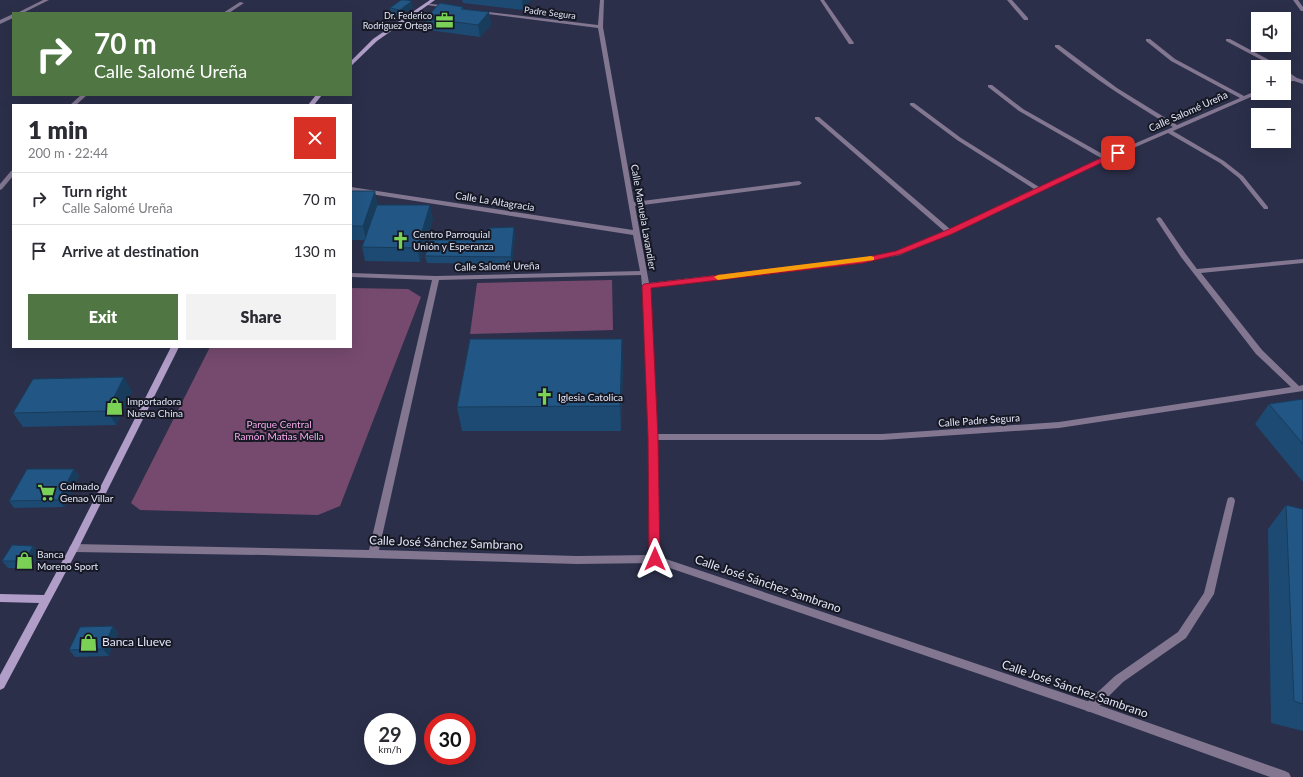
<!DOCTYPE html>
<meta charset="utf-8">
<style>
body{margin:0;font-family:Lato,sans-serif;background:#f2f2f3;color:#2b2b33;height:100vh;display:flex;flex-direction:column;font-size:15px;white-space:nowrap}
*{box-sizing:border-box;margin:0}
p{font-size:13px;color:#7c7c81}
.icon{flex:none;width:22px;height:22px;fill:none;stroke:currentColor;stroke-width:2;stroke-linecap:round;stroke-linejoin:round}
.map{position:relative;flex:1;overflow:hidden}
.side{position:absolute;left:12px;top:104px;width:340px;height:244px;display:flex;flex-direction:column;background:#fff;border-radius:0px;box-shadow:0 4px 16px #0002}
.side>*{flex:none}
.banner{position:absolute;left:12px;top:12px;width:340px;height:84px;border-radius:0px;box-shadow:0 4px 16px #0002;background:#4f7643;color:#fff;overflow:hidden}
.controls{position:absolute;left:1251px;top:12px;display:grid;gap:8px}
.controls a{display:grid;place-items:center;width:40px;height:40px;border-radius:0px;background:#fff;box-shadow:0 4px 16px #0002;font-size:20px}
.speed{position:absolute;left:364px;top:713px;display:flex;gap:8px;font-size:20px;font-weight:700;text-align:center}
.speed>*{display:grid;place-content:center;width:52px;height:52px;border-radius:50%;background:#fff;box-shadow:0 4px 16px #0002;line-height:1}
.speed small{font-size:10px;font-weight:400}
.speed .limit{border:6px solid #d22;background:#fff;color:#111}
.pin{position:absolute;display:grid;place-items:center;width:34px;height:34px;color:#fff;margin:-17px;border-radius:8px;box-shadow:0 2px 6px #0006}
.me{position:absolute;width:44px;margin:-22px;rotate:0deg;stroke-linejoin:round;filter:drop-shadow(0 0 3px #0008)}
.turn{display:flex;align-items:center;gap:14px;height:84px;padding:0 16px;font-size:18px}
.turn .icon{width:52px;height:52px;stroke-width:2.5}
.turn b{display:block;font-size:28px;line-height:34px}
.round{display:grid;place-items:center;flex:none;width:42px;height:42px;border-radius:0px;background:#f2f2f3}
.overview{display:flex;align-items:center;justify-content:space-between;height:68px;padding:0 16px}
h1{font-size:24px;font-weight:800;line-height:30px}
.action{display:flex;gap:8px;margin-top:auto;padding:8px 16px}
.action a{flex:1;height:46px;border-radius:0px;background:#4f7643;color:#fff;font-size:16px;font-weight:800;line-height:46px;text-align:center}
.action a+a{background:#f2f2f3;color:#2b2b33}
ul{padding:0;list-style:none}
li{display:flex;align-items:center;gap:12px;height:52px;padding:0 16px;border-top:1px solid #e1e1e2}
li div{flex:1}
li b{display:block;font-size:15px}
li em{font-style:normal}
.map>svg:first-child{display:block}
</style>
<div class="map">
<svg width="1303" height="777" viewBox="0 0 1303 777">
<rect width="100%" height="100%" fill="#2b2f49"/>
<g fill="#764a6f">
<polygon points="612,280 613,330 470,334 477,283"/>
<polygon points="351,288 408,289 421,297 340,506 318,515 140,510 131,503 210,347 351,347"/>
</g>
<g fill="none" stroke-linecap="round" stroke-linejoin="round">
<polygon fill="#827691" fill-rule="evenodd" points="1231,497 1234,498 1235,501 1214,594 1186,638 1123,682 1094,711 1090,712 1086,711 1085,707 1086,703 1115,676 1178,632 1204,593 1227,501 1228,498"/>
<g fill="#827691" fill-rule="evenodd">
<polygon points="43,0 49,0 23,13 17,13"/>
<path d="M600,0H604L603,27L634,202L799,181L802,183L799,185L635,206L649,283L863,258L896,251L944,231L815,119V117H819L950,229L1034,189L957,140L910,105V103H914L961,138L1039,187L1101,158L1019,111L988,87V85H992L1023,109L1106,156L1173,127C1131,103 1092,77 1055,47V45H1059L1117,88L1177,125L1240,98L1171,61L1146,41V39H1150L1175,59L1244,96L1258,90V93H1260L1173,131L1224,161L1243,176L1268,207V209H1264L1239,178L1220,163L1168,133L1108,159L951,233L900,255L863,262L650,288L657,434H882L1059,422L1291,387L1256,354L1181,257L1156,219L1159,217L1161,218L1185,253L1197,269L1303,259V263L1201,273L1262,350L1299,386L1303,385V391L1059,428L882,440H657L660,557L1090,702L1285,771L1289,773L1291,777H1270L1090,712L655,563L577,564L263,555L74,552L71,551L69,548L71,545L74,544L369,550L432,280L351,277V273L436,276L640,271L633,235L351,191V187L633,230L598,28L480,13L478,12L480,11L598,25ZM641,275L642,286L649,437L650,555L577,556L379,550L439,280Z"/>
<polygon points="820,0 824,0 854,43 853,44 849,44"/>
<polygon points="1007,0 1012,0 1028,18 1028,20 1024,20"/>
<polygon points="1293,0 1298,0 1303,7 1303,11 1301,11"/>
<polygon points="240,2 244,3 229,13 223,13"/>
<polygon points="425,3 447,6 449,7 447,8 427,5 425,4"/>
<polygon points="13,14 13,18 0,24 0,20"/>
<polygon points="1226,39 1230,39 1282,67 1275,67 1226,41"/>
<polygon points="1284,69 1297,78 1303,80 1303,84 1294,81 1284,82 1284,78 1290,78 1284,74"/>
<polygon points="81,95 87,95 76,105 70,105"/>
<polygon points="13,170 13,176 2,189 0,190 0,184 11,171"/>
</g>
<g fill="#b09dc8" fill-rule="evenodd">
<polygon points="430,0 435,0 377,41 351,66 351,61 373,39"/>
<polygon points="316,95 322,95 314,105 308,105"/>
<polygon points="171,347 179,347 77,551 4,688 0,690 0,675 39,603 0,602 0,594 44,595 71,545"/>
</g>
</g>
<g fill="#1d4a72">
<polygon points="462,0 531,0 523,10 463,3"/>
<polygon points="413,7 401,16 391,14 390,8"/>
<polygon points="463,7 464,9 489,12 491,25 480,37 428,30 426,18"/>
<polygon points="351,191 378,205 433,219 420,262 365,261 362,247 364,240 352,240 351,244"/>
<polygon points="515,234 512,264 427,263 425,256 486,240"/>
<polygon points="623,364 621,431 462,431 457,407"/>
<polygon points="132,391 116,425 23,427 13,413"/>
<polygon points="1303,399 1303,482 1255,424 1269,404"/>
<polygon points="74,469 79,476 64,507 14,508 9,501"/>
<polygon points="1286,505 1303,509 1303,731 1271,723 1268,529"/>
<polygon points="33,546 39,553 31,568 8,568 2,561"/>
<polygon points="113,626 118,633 109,656 75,657 69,650"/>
</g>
<g fill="#183c5c">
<polygon points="522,0 531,0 523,10"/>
<polygon points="412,1 413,7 401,16 400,10"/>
<polygon points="489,12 491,25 480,37 478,25"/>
<polygon points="375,191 378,205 366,240 363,226"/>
<polygon points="430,205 433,219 420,262 417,248"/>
<polygon points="514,227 515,234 512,264 511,257"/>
<polygon points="351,235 352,240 351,244"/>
<polygon points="622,339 623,364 621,431 620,406"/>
<polygon points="124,377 132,391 116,425 107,411"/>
<polygon points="74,469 79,476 64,507 58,500"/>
<polygon points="33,546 39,553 31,568 25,561"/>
<polygon points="113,626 118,633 109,656 103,649"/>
</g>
<g fill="#225684" stroke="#183c5c">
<polygon points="401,0 406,0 412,1 400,10 390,8"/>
<polygon points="440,3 463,7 461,9 489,12 478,25 426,18"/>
<polygon points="351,191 375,191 363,226 351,226"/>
<polygon points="377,205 430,205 417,248 362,247"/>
<polygon points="514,227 511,257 425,256 430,240 486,240 489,228"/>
<polygon points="470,339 622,339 620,406 457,407"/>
<polygon points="124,377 107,411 13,413 33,379"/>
<polygon points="1303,399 1303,444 1269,404"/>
<polygon points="27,469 74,469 58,500 9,501"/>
<polygon points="1286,505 1303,509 1303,704 1294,701"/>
<polygon points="12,545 33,546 25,561 2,561"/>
<polygon points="113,626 103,649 69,650 80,627"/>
</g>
<polygon fill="#e11d48" stroke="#92132f" points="1116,151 1122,153 952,234 901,254 863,263 651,288 658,437 660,559 658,562 655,564 651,562 649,559 648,437 642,286 644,284 863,258 896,251 947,230"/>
<polygon fill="#f59e0b" points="871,256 874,257 874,260 718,280 714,277 718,275"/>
<defs>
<symbol id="office-bare" viewBox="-9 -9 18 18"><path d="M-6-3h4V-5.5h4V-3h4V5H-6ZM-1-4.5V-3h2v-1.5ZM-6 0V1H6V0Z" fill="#7ad156" stroke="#161824" stroke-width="2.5" paint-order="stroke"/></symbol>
<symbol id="church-bare" viewBox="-9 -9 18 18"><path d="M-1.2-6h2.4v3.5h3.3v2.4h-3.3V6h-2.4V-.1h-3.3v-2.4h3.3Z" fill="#7ad156" stroke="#161824" stroke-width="2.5" paint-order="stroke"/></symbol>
<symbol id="shop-bare" viewBox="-9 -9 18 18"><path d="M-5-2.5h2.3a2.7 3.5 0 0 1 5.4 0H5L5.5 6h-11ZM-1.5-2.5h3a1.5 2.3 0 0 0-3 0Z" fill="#7ad156" stroke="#161824" stroke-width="2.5" paint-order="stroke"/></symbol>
<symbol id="supermarket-bare" viewBox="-9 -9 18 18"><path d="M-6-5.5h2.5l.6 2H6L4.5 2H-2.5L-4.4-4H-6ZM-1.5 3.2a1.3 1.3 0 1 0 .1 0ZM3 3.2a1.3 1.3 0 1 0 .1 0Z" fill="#7ad156" stroke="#161824" stroke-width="2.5" paint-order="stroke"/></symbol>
</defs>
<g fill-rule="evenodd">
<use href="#office-bare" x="432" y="8" width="25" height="25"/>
<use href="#church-bare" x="388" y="228" width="25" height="25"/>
<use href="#church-bare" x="532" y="384" width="25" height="25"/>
<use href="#shop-bare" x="102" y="394" width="25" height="25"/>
<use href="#supermarket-bare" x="34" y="480" width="25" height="25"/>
<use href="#shop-bare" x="12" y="548" width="25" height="25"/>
<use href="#shop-bare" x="76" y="630" width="25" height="25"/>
</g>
<g text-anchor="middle" stroke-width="4" stroke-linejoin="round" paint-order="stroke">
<g font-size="9" fill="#e2e6f7" stroke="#161824">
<text transform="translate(550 13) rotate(7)" y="3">Padre Segura</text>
</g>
<g font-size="9" fill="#e2e6f7" stroke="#161824" text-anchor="end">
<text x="432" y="19">Dr. Federico<tspan x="432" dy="10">Rodriguez Ortega</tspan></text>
</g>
<g font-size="10" fill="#e2e6f7" stroke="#161824">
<text transform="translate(1188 111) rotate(-24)" y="4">Calle Salomé Ureña</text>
<text transform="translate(495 201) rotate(9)" y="4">Calle La Altagracia</text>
<text transform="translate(644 217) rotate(80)" y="4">Calle Manuela Lavandier</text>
<text transform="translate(497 266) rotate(-1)" y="4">Calle Salomé Ureña</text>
<text transform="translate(979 420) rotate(-4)" y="4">Calle Padre Segura</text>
</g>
<g font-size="10" fill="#e2e6f7" stroke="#161824" text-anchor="start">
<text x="413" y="238">Centro Parroquial<tspan x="413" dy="12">Unión y Esperanza</tspan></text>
<text x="558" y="401">Iglesia Catolica</text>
<text x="127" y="405">Importadora<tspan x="127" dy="12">Nueva China</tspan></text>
<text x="60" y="490">Colmado<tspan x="60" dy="12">Genao Villar</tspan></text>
<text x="37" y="558">Banca<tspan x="37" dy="12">Moreno Sport</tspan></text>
</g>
<g font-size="10" fill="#f8a9eb" stroke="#161824">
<text x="279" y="428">Parque Central<tspan x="279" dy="12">Ramón Matias Mella</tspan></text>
</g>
<g font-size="12" fill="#e2e6f7" stroke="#161824">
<text transform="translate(446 543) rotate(2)" y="4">Calle José Sánchez Sambrano</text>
<text transform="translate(768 584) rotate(19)" y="4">Calle José Sánchez Sambrano</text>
<text transform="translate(1075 689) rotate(19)" y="4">Calle José Sánchez Sambrano</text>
</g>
<g font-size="12" fill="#e2e6f7" stroke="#161824" text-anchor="start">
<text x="102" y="646">Banca Llueve</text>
</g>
</g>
</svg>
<div class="controls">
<a><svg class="icon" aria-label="sound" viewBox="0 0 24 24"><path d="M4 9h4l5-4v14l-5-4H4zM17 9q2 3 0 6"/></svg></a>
<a>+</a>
<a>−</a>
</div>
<div class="speed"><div>29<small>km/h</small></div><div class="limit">30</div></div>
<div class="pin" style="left:1118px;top:153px;background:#d93025"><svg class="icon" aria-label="arrive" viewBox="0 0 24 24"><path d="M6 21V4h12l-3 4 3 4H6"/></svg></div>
<svg class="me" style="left:655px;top:559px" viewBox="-20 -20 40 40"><path d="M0-17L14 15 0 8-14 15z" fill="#e11d48" stroke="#fff" stroke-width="4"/></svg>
<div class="banner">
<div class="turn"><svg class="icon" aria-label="right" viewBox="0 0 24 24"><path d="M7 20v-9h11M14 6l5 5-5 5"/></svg><div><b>70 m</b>Calle Salomé Ureña</div></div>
</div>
<section class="side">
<div class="overview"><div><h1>1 min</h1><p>200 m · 22:44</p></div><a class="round" style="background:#d93025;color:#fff"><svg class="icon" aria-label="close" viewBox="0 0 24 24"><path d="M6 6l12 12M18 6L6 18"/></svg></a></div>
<ul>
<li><svg class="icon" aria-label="right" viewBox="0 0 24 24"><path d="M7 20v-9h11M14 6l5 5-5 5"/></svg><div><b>Turn right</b><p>Calle Salomé Ureña</p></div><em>70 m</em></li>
<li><svg class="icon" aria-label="arrive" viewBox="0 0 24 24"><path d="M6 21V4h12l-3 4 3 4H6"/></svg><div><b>Arrive at destination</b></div><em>130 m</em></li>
</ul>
<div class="action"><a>Exit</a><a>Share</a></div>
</section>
</div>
